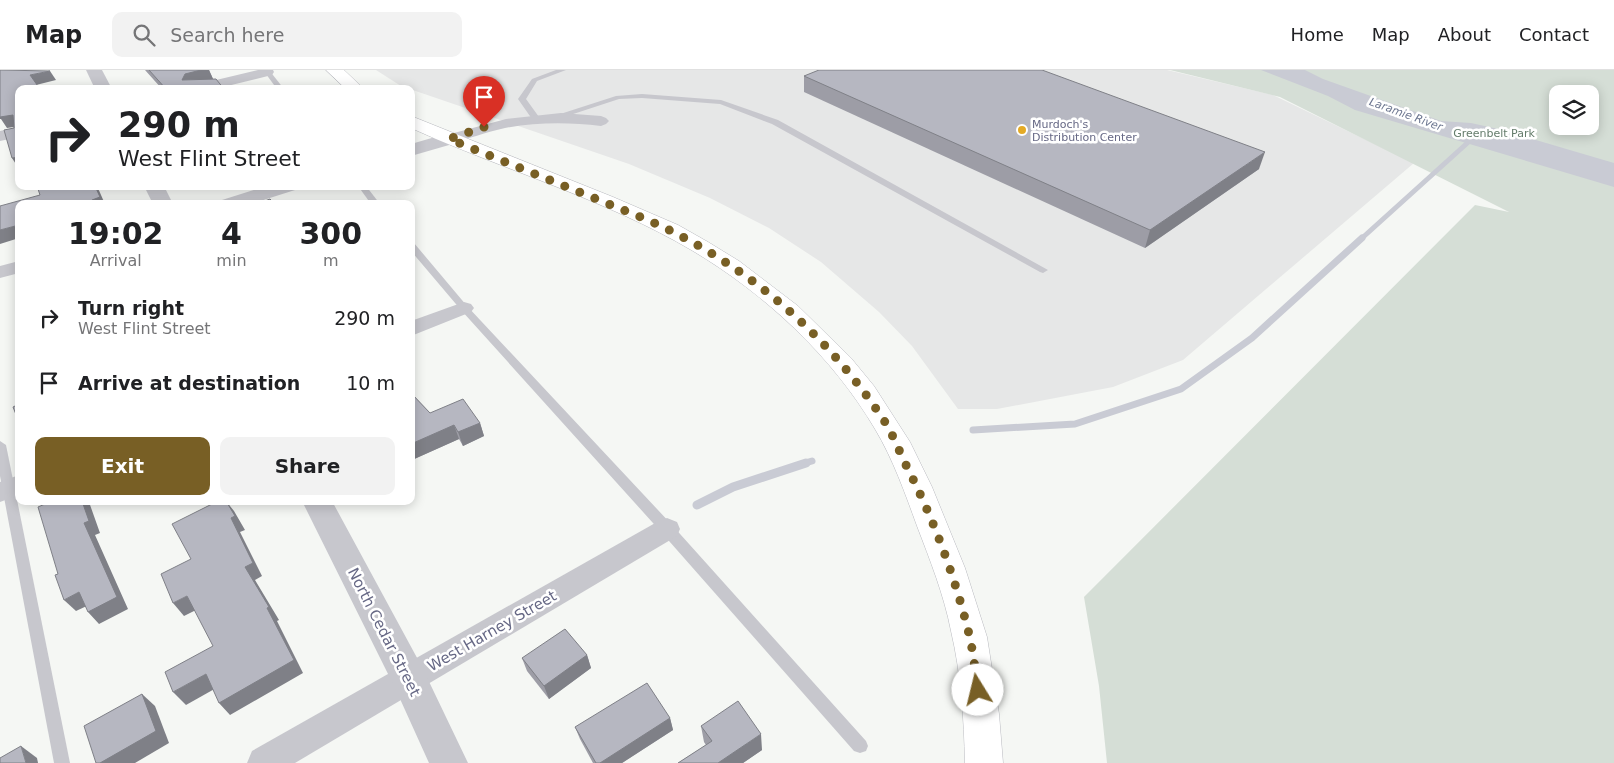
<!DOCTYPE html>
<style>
body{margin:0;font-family:"DejaVu Sans",sans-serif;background:#f2f2f2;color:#202124;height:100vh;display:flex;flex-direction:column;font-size:19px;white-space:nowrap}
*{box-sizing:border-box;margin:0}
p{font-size:16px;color:#757577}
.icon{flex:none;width:28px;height:28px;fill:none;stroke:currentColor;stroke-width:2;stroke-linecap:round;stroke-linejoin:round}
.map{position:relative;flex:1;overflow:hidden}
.details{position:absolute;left:15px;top:130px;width:400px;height:305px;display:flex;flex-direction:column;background:#fff;border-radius:10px;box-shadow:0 2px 12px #0003}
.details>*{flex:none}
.hud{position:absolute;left:15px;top:15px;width:400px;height:105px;border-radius:10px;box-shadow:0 2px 12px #0003;background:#fff;color:#202124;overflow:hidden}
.buttons{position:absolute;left:1549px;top:15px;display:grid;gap:10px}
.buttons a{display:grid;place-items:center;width:50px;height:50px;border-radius:10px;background:#fff;box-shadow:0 2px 12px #0003;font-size:25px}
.pin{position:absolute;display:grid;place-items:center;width:42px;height:42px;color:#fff;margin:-51px -21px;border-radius:50% 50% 50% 0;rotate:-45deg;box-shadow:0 0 5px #0007}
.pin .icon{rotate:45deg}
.me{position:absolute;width:55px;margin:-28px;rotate:351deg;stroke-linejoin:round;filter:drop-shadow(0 0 4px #0008)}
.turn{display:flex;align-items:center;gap:18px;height:105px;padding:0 20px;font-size:22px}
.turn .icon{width:65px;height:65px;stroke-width:2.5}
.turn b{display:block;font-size:35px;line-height:42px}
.eta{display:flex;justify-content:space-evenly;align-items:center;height:85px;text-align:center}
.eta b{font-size:30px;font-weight:700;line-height:35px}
.action{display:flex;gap:10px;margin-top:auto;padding:10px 20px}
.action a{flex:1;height:58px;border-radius:10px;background:#785f25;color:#fff;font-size:20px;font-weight:700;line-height:58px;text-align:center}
.action a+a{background:#f2f2f2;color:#202124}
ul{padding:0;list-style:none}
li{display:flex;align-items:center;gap:15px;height:65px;padding:0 20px}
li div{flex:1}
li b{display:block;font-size:19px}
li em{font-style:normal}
header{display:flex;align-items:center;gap:30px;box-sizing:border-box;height:70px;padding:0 25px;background:#fff;border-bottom:1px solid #e0e0e0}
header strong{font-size:24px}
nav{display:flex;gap:28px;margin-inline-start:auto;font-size:18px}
.search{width:350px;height:45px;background:#f2f2f2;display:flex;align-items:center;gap:12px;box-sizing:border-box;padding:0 18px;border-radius:10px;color:#757577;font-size:19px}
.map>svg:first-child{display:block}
</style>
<header>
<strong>Map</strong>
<div class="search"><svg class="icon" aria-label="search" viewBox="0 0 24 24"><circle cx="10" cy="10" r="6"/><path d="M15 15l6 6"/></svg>Search here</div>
<nav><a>Home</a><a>Map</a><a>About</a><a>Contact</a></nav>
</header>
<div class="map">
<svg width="1614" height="693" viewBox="0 0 1614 693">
<rect width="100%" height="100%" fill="#f5f7f4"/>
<polygon fill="#e6e7e7" points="376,0 1167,0 1273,25 1414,93 1183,290 1113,317 997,339 958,339 912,276 879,242 821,192 769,158 710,128 629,94 401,16"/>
<path fill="#d5ded6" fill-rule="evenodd" d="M1170,0H1614V693H1107L1099,616L1084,527L1475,135L1509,142L1280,27ZM1558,24H1590V56H1558Z"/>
<polygon fill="#c9cbd4" points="1261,0 1305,0 1323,9 1441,51 1471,53 1498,59 1614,93 1614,117 1355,40 1328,26"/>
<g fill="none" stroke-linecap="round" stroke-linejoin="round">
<polyline stroke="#c9cbd4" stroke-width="5" points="1361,169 1474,67"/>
<g stroke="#c9cbd4" stroke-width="7">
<polyline points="973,360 1075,354 1181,319 1252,268 1362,168"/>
<polyline points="802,394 812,391"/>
</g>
<polyline stroke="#c9cbd4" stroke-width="9" points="697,435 733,417 806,393"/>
<defs>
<g id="primary">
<polygon points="326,0 344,0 364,19 346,19"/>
<path d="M411,46L613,127L678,155L708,172L739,191L798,236L851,288L874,316L910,372L932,417L965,498L987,567L999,644L1003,693H965C964,649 961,603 951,561C944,525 930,490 917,456C905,423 893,389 875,359C832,286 765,224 693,181C605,129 504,100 411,58Z"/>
</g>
</defs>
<use href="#primary" stroke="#b9bac0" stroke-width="1"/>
<g fill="#c7c7cd" fill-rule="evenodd">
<polygon points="263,0 269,0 284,19 277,19"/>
<polygon points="556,0 566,0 537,11 526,29 539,47 532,49 518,29 532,9"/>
<polygon points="642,24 721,30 778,50 1048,200 1043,203 1040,202 772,54 720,34 642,28 619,29 558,49 551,47 616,26"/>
<polygon points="358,116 366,116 380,134 371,134"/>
<polygon points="411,172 414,173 467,236 672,455 866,671 868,676 866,681 860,683 854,681 662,463 461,240 411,181"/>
<polygon points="0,371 6,375 70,693 54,693 0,406"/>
</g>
<g fill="#c7c7cd" fill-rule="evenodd">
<polygon points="258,0 273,0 274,2 272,5 215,19 189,19 191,16"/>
<path d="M561,43L601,46L606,48L609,51L606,54L601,56C569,52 537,52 505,58C486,62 468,69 449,74L443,72L441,69L443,66L506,49Z"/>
<polygon points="19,57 19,67 0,71 0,61"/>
<polygon points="19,191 19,203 0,208 0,196"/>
<polygon points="464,232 471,234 474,238 471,242 411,266 411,251"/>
<polygon points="19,405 19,425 0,432 0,412"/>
<polygon points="667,448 677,452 680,459 677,466 295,693 247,693 252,681 657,452"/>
</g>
<g fill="#c7c7cd" fill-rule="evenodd">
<polygon points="86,0 102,0 112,19 95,19"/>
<polygon points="449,63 456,65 458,69 456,73 411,86 411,74"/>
<polygon points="144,116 164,116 173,134 153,134"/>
<polygon points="266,116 298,116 295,120 251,134 219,134 222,130"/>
<polygon points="302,431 332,431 422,597 468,693 429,693 396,620"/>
</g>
<use href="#primary" fill="#fff" fill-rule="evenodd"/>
</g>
<g fill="#9d9da6">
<polygon points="145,0 209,0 213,9 224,19 162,19"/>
<polygon points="804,6 1259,99 1145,178 804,22"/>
<polygon points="411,323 430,343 480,353 484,366 463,376 459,369 412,390"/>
<polygon points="587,585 591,598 549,629 527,601 522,588"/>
<polygon points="670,648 673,660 622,693 593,693 580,669 575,657"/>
<polygon points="701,656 762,680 743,693 678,693 706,675 704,672"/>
</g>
<g fill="#7f8087">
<polygon points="201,0 209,0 213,9 182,10 185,4"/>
<polygon points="50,1 56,10 36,15 30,5"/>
<polygon points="0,42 13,45 19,56 7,58 1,49 0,49"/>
<polygon points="1265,82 1259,99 1145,178 1150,160"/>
<polygon points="19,87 19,99 12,88"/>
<polygon points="95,116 97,116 105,134 92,134 92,130"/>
<polygon points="19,155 19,168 0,174 0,160"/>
<polygon points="480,353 484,366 463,376 458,362"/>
<polygon points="454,355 459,369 412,390 411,374"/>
<polygon points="82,431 88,431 89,432 100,463 95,465 128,539 99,554 88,542"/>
<polygon points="226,431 234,441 245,460 240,462 262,506 255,510 279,550 277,551 303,603 230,645 219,633 245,497"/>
<polygon points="79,522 91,534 76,541 64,530"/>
<polygon points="187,526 198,539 184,546 173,533"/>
<polygon points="587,585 591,598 549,629 544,616"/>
<polygon points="206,604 218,617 186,635 173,622"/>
<polygon points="142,624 155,636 169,673 135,693 100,693"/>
<polygon points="670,648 673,660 622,693 600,693"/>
<polygon points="761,664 762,680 743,693 718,693"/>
<polygon points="21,676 37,688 38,693 26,693"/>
</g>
<g fill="#b6b7c1" stroke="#7f8087">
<polygon points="0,0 50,1 30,5 40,19 19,19 19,87 12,88 4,60 14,58 13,45 0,47"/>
<polygon points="149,0 201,0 185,4 182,10 216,9 224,19 166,19"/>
<polygon points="819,0 1042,0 1265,82 1150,160 804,6"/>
<polygon points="37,116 95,116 100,127 92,130 93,133 92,134 19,134 19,155 0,160 0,136 40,125"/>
<polygon points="270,129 275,134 257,134"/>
<polygon points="411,323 430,343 463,329 480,353 458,362 454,355 411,374"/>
<polygon points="19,334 19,352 13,337"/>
<polygon points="52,431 82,431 89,451 84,453 117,527 88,542 79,522 64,530 55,505 58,504 38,437"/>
<polygon points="218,431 226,431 235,446 231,448 253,493 245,497 269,537 267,538 294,590 219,633 206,604 173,622 165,602 213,576 187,526 173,533 161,504 191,489 172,454"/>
<polygon points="565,559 587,585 544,616 522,588"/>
<polygon points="647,613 670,648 600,693 596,693 575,657"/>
<polygon points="142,624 156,661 100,693 96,693 84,656"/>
<polygon points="738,631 761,664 718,693 678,693 712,671 701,656"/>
<polygon points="21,676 26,693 0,693 0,688"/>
</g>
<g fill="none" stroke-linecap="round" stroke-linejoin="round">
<path stroke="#785f25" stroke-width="9" stroke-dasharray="0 16.2" d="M484,57L449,69L643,148C741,190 824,260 883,349C893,364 899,381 907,397C933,448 954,504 968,560C973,579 975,600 978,620"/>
</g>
<circle fill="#e4aa26" stroke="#fff" stroke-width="2" cx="1022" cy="60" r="5"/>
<g text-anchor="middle" stroke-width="5" stroke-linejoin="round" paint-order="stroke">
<g font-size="11" font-style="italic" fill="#6b758f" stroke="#fff">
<text transform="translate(1406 44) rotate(20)" y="4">Laramie River</text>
</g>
<g font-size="11" fill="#666885" stroke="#fff" text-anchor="start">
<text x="1032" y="58">Murdoch's<tspan x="1032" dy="13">Distribution Center</tspan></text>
</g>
<g font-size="11" fill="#647c6b" stroke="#fff">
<text x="1494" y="67">Greenbelt Park</text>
</g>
<g font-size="15" fill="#666885" stroke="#fff">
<text transform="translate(492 561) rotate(-30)" y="5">West Harney Street</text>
<text transform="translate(384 562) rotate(63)" y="5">North Cedar Street</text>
</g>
</g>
</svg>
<div class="buttons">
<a><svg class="icon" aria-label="layers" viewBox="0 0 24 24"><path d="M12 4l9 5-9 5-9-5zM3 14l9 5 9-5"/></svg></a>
</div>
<div class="pin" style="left:484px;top:57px;background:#d93025"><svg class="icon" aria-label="arrive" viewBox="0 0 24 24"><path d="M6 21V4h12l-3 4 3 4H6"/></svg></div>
<svg class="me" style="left:978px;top:620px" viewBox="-20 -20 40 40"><circle r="19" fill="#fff"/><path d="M0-13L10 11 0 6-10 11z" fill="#785f25"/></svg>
<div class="hud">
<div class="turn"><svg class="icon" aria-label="right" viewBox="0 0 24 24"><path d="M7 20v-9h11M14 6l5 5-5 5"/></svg><div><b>290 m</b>West Flint Street</div></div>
</div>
<section class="details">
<div class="eta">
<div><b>19:02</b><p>Arrival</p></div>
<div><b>4</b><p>min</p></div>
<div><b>300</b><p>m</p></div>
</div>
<ul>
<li><svg class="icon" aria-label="right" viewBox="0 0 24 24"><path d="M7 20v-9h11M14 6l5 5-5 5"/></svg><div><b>Turn right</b><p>West Flint Street</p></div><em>290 m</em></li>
<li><svg class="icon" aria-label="arrive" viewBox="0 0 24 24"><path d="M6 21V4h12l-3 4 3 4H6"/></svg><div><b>Arrive at destination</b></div><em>10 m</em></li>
</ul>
<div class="action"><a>Exit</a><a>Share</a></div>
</section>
</div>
